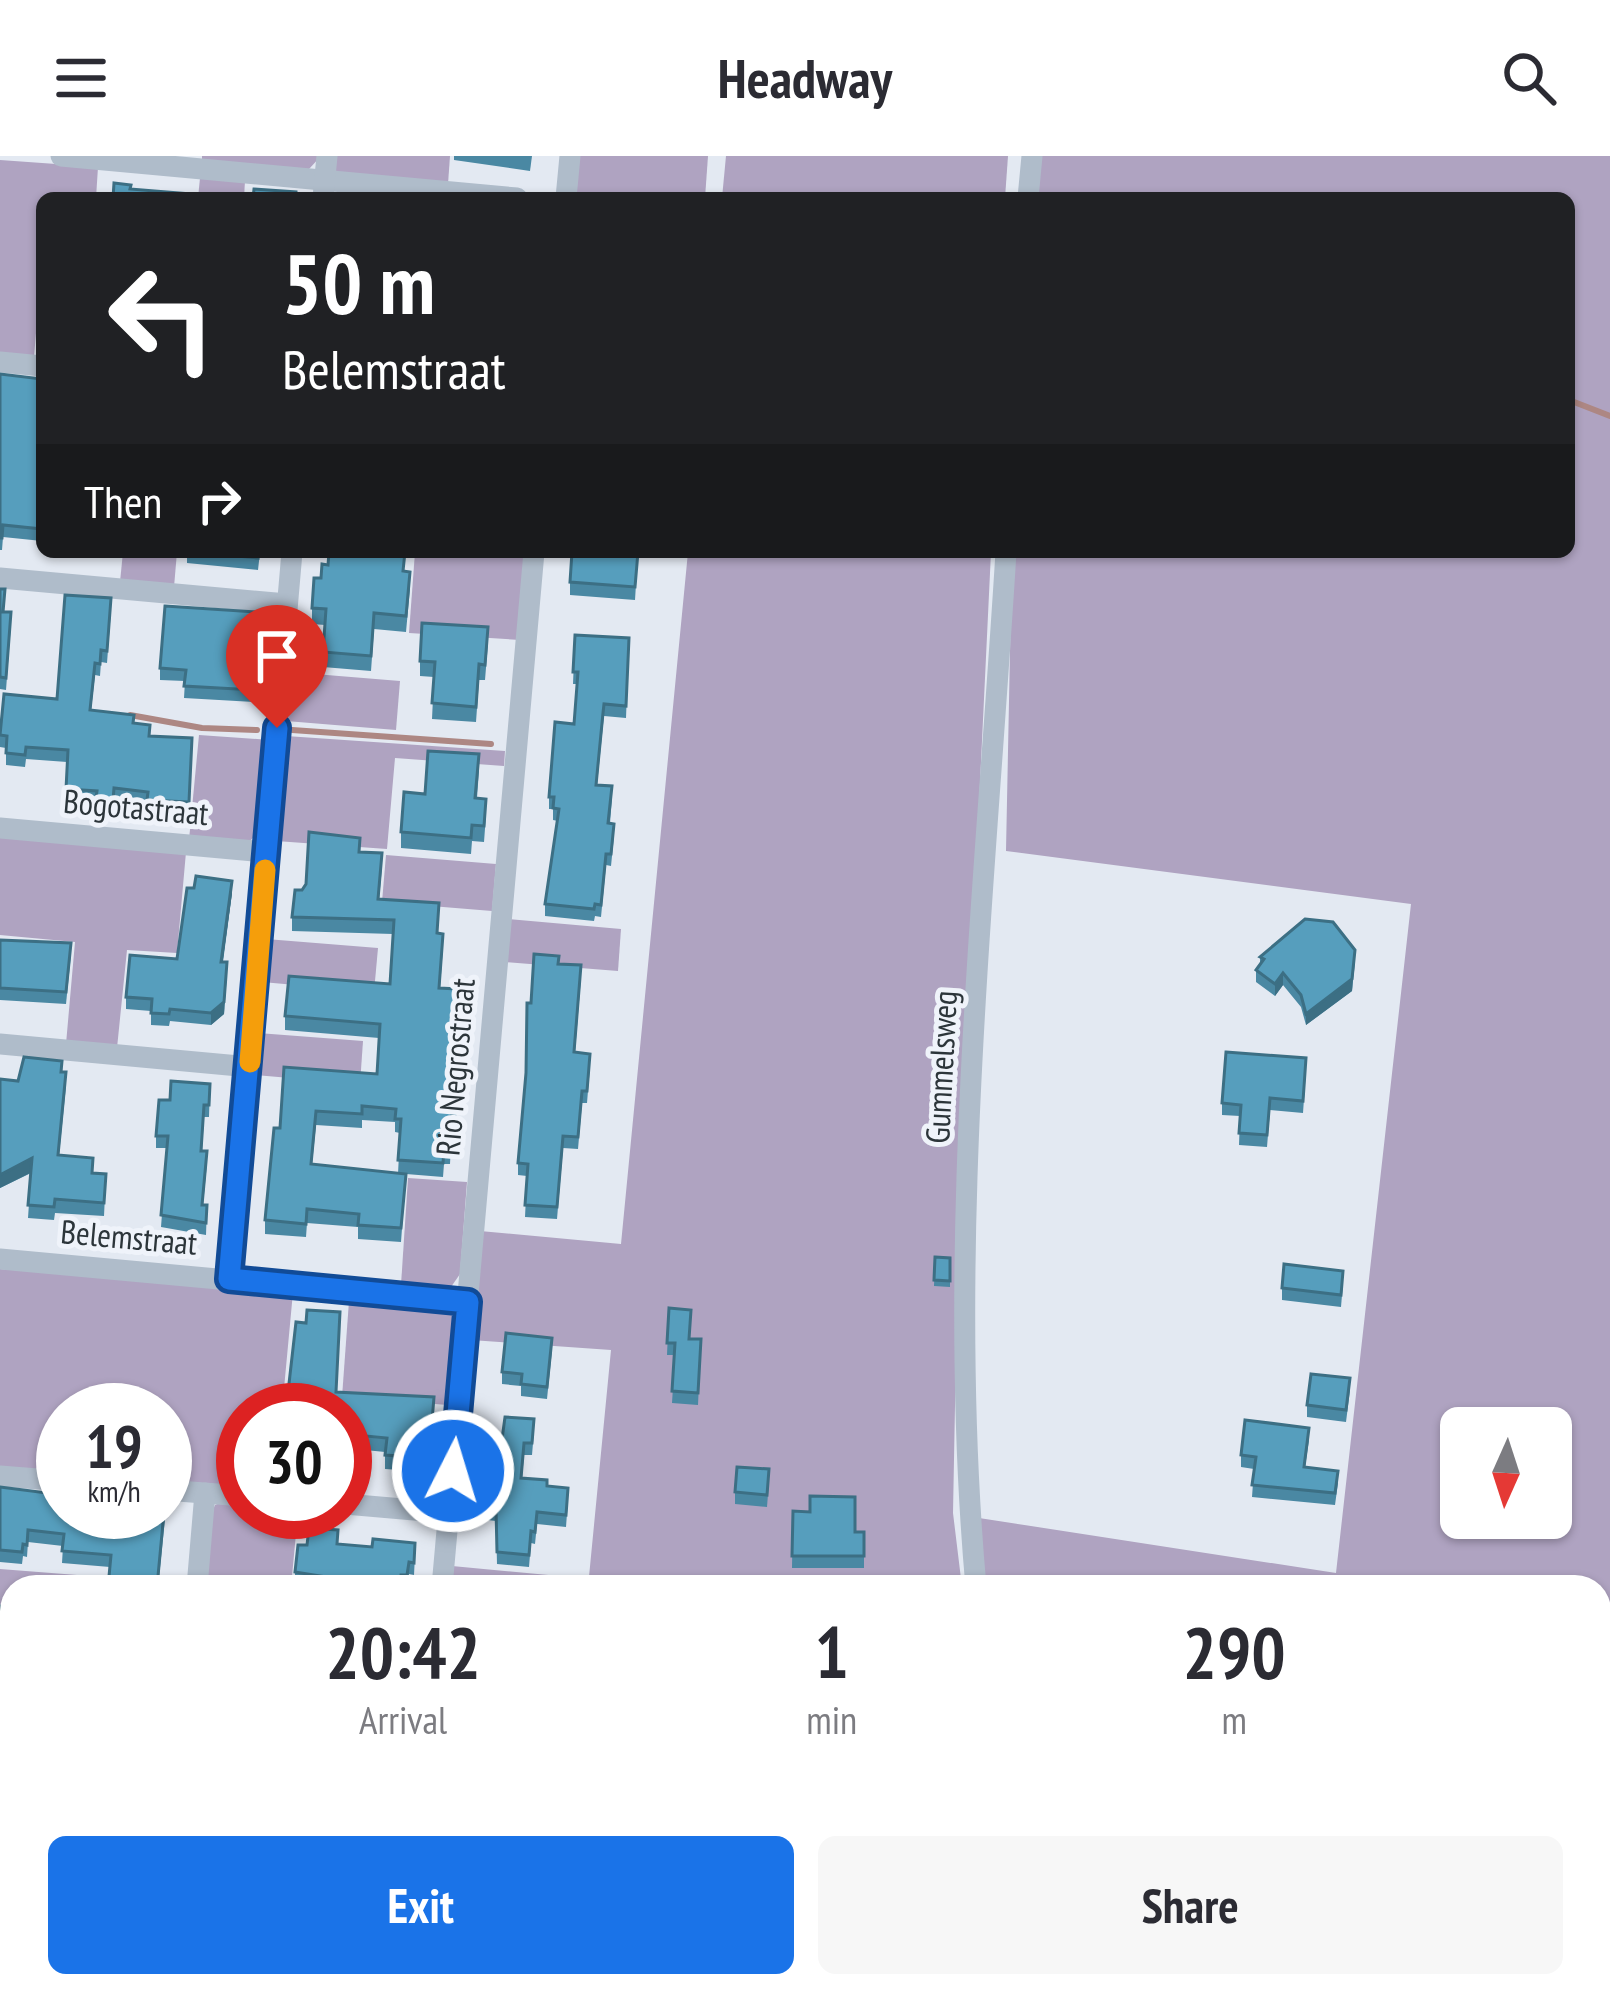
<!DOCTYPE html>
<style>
body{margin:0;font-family:"PT Sans Narrow",sans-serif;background:#f7f7f7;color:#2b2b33;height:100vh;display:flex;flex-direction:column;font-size:45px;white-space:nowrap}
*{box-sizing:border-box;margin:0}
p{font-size:39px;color:#7c7c81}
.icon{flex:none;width:66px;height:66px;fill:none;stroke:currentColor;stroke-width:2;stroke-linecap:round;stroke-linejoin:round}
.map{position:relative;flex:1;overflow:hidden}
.drawer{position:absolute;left:0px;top:1419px;width:1611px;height:423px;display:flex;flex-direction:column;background:#fff;border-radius:36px 36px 0 0;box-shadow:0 3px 9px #0004}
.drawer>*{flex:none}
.hud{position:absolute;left:36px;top:36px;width:1539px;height:366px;border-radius:18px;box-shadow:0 3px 9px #0004;background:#202124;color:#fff;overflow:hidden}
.needle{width:78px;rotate:183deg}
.buttons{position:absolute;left:1440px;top:1251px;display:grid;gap:24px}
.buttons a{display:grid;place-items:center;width:132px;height:132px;border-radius:18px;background:#fff;box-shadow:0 3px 9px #0004;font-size:60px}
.speed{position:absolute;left:36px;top:1227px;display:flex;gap:24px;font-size:60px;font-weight:700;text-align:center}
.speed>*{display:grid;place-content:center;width:156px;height:156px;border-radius:50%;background:#fff;box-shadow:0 3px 9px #0004;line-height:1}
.speed small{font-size:30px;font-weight:400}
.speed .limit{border:18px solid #d22;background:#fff;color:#111}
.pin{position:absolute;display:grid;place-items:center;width:102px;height:102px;color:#fff;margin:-123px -51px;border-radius:50% 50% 50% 0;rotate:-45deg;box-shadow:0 0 12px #0007}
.pin .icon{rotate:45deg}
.me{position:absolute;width:132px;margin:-66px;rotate:5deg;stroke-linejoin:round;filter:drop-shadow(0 0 9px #0008)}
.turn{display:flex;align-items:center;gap:42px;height:252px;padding:0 48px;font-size:54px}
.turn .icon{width:156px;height:156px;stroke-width:2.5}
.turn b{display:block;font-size:84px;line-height:102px}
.then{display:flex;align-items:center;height:114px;padding:0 48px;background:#0003;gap:24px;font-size:45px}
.eta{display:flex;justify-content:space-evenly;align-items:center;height:204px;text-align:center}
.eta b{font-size:72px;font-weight:700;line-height:84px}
.cta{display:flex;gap:24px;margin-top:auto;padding:24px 48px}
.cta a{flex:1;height:138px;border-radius:18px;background:#1a73e8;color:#fff;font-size:48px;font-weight:700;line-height:138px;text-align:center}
.cta a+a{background:#f7f7f7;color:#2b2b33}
header{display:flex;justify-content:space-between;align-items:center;height:156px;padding:0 48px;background:#fff;font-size:54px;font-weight:700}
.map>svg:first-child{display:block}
</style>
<header><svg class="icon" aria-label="menu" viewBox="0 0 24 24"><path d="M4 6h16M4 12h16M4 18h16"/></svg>Headway<svg class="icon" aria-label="search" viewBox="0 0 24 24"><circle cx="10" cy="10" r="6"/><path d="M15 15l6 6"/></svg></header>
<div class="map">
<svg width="1610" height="1840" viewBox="0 0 1610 1840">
<rect width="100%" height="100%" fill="#e3e9f2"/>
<g fill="#afa3c1" fill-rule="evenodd">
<polygon points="202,0 321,0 309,13 202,6"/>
<polygon points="332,0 450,0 448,28 338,18 332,8"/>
<polygon points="577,0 708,0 705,42 573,42"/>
<polygon points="726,0 1008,0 1005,42 722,42"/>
<path d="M1023,0H1610V1840H1010L1009,1830H1599V1431H984L979,1362L1336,1417L1411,748L1006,695L1012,396H1569V42H1020ZM1461,1272H1551V1362H1461Z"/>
<polygon points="0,4 98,11 96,42 42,42 42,105 34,201 0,198"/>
<polygon points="200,22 245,25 244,42 198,42"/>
<polygon points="123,396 177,396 174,431 120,426"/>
<polygon points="415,396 527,398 520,484 409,477"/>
<polygon points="688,396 991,396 958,1089 953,1357 962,1431 588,1431 611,1194 471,1184 480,1075 621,1088"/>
<polygon points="290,516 400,525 396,574 286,565"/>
<polygon points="199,579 270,584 261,673 249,686 189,684"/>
<polygon points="286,580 505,595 504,610 395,602 387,693 276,685"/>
<polygon points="0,681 186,696 177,797 127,794 117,892 66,888 75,786 0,779"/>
<polygon points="386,699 496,708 492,755 382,746"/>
<polygon points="508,763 621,773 618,815 505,806"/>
<polygon points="266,783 378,792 374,836 262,826"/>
<polygon points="258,877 363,885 360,928 255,919"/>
<polygon points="408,1022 467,1026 460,1118 451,1131 401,1129"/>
<polygon points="0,1113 293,1136 282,1254 243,1254 243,1332 165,1326 165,1254 63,1254 63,1318 0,1313"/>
<polygon points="349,1145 451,1157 454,1166 448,1249 342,1241"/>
<polygon points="222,1346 243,1348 243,1356 298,1356 291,1431 205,1431 211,1358 215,1349"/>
<polygon points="452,1410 559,1420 558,1431 450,1431"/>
<polygon points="0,1413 77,1419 76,1431 12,1431 12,1459 0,1458"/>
<polygon points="0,1586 12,1587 12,1635 0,1634"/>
<polygon points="559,1830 990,1830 991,1840 558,1840"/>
</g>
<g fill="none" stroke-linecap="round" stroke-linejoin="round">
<g stroke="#ad8783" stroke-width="6">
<polyline points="1569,244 1610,260"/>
<polyline points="130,559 202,572 257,574"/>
<polyline points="292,574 491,588"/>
<polyline points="0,1640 12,1641"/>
</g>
<g stroke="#afbcca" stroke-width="21">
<polyline points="61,0 517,42"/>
<polyline points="323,42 327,0"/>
<polyline points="566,42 570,0"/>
<polyline points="1028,42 1032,0"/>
<polyline points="0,206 42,210"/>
<polyline points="0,422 287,448"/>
<polyline points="0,672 266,696"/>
<polyline points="0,888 250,911"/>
<polyline points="0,1103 468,1146"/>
<polyline points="229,1123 292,396"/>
<polyline points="0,1320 63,1325"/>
<polyline points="165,1334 243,1340"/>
<polyline points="345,1348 449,1357"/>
<polyline points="197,1431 205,1337"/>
<polyline points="442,1431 534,396"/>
<path d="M976,1431C945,1087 985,739 1006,396"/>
<polyline points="1000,1830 1000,1840"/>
<polyline points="161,1840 162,1830"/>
<polyline points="405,1840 406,1830"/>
</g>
</g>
<g fill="#4a88a3" fill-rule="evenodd">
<polygon points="454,0 532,0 530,15 454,4"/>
<polygon points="0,218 42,223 42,385 3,381 2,394 0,394"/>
<polygon points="75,396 114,396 114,400"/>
<polygon points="179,396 260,396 258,414 187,407 187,399 179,399"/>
<polygon points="638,396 635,444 570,439 570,426"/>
<polygon points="404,416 410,432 406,476 374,473 371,515 323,511 325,469 312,468 312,452 321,422"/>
<polygon points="0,433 4,456 11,468 6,534 0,533"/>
<polygon points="111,454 107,507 101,506 100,520 95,519 91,554 134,567 150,580 192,582 189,658 147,656 147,648 114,644 113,656 96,654 96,647 66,645 67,606 26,603 25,611 6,609 6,592 0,591 0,576 57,543"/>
<polygon points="257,456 254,546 184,542 185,525 160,524 160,512"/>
<polygon points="575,479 629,482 626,562 604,560 603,569 597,629 612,642 610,667 614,680 611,710 606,709 601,761 595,760 594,765 545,760 545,748 558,665 553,664 553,653 549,653 549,641 574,568 577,528 573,528"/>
<polygon points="488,487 485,524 479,524 476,566 432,563 434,521 420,520 420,505"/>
<polygon points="479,614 477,642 486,659 484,686 472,685 471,698 401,692 401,676 425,638"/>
<path d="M360,696L382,711L379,743L438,777L443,791L440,832L453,935L457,950L456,968L452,967L450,1008H444L443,1021L406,1018L401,1086L358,1083V1071L307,1067L306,1081L265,1078V1064L280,972L377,918L379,882L285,874V860L390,828L393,778L292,775V761L302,734ZM362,964L395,966V976L400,977L398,1018L312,1008L316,969L362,972Z"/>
<polygon points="232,737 223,806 227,818 224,858 211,869 170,865 169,870 151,869 151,855 126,853 126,841 177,803"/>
<polygon points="0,784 71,798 66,848 0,844"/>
<polygon points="1260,801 1355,806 1352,835 1306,869 1301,851 1283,829 1275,840 1256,826 1256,814 1260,808"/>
<polygon points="558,808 581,821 575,896 590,910 587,947 582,947 578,993 563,992 557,1063 525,1061 527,1020 518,1019 518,1007 531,847"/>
<polygon points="1306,914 1303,957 1270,954 1267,991 1239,989 1240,960 1222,959 1222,947"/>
<polygon points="62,916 66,930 59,999 93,1017 106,1018 104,1060 55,1057 54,1064 28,1062 31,1017 0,1032 0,923 18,925"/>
<polygon points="210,928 209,961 204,961 202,995 207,1007 203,1049 207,1049 206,1079 161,1071 167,992 156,992 156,980 170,944"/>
<polygon points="935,1101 950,1102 950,1131 934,1130"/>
<polygon points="1343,1127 1341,1151 1282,1144 1282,1132"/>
<polygon points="669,1152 690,1183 701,1183 698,1249 672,1247 675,1199 667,1199"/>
<polygon points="552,1194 547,1243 521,1240 521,1230 502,1228 502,1216"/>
<polygon points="1350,1234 1346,1266 1307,1261 1307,1249"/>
<polygon points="337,1236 434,1255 429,1316 385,1313 385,1296 345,1292 345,1254"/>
<polygon points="534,1275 532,1299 524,1299 522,1322 547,1330 568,1344 566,1371 537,1368 535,1388 531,1387 529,1411 497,1408 496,1365 479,1363 479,1351 497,1320"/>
<polygon points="1309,1284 1305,1311 1338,1327 1335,1349 1252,1341 1254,1313 1241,1311 1241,1299"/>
<polygon points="769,1325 767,1351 735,1348 735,1336"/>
<polygon points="0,1331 63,1356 165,1363 158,1431 108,1431 110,1411 62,1407 63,1390 28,1386 27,1401 23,1400 22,1408 0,1406"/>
<polygon points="793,1355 855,1376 864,1376 864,1412 792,1412"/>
<polygon points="338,1388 415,1399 414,1419 409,1418 407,1431 315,1431 295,1427 295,1416"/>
<polygon points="0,1450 12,1451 12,1579 0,1578"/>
<polygon points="12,1661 12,1718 10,1743 12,1743 12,1830 16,1830 15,1838 0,1836 0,1700"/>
</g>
<g fill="#3c6f84">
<polygon points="232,725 232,737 221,818 221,806"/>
<polygon points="1355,794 1352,835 1306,869 1306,858"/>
<polygon points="227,806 224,858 211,869 211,857"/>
<polygon points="1283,817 1283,829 1275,840 1275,828"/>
<polygon points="32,1002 32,1016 0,1032 0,1019"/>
</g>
<g fill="#569ebd" stroke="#3c6f84" stroke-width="3">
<polygon points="114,27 131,29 130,33 190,38 190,42 113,42"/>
<polygon points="254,33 296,36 296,42 253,42"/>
<polygon points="0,218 42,223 42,373 3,369 2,382 0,382"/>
<polygon points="193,396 258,396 258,402"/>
<polygon points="329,396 405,396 403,415 410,416 406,460 374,457 371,500 323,496 326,453 312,452 314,422 321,422 322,408 328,409"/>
<polygon points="572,396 638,396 635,431 570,426"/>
<polygon points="0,433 5,433 3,456 11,456 6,522 0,521"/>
<polygon points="65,439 111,442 107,495 101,494 100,508 95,507 90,554 134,559 133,567 150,569 149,580 192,582 189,646 147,644 148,636 114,632 113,644 96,642 97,635 66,633 68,594 26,591 25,599 6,597 7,580 0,579 4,538 57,543"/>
<polygon points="165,450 257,456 254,534 184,530 186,514 160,512"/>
<polygon points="422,467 488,471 485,509 479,508 476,551 432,547 435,506 420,505"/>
<polygon points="575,479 629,482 626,550 604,548 603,557 596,629 612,630 608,667 614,668 611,698 606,698 601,749 595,748 594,753 545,748 559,653 553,652 554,641 549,641 555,566 574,568 578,516 573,516"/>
<polygon points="428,595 479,598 475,642 486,643 484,670 472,669 471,682 401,676 404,636 425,638"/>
<polygon points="309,676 360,682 359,696 382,697 378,743 439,747 437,777 443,778 439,832 458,833 452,935 457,936 456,954 452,954 450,994 444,994 443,1007 398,1004 401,963 395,963 396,953 362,950 362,958 316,955 311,1008 406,1018 401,1072 358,1069 359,1058 307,1053 306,1068 265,1064 274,972 280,972 284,911 377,918 380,868 285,860 289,820 390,828 394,764 292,761 295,734 302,734 306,728"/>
<polygon points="196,720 232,725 221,806 227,806 224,846 211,857 170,853 169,858 151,857 152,843 126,841 130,799 177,803 187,732 194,732"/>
<polygon points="1305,763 1333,766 1355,794 1352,823 1306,858 1301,839 1283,817 1275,828 1256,814 1264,803 1260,801"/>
<polygon points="0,784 71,787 66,836 0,832"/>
<polygon points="534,798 559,800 558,808 581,809 574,896 590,898 587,935 582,935 578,981 563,980 557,1051 525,1049 528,1008 518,1007 526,917 527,847 531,847"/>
<polygon points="1226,896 1306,902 1303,945 1270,942 1267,979 1239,977 1241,949 1222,947"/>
<polygon points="24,901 62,905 61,916 66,916 58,999 93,1002 92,1017 106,1018 104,1047 55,1043 54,1051 28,1049 32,1002 0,1019 0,923 18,925"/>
<polygon points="171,925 210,928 209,949 204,949 201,995 207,995 202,1049 207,1049 206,1067 161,1059 168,980 156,980 159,944 170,944"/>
<polygon points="935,1101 950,1102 950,1125 934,1124"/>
<polygon points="1284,1108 1343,1115 1341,1139 1282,1132"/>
<polygon points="669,1152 691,1154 689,1183 701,1183 698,1237 672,1235 675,1187 667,1187"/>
<polygon points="307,1154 340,1156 336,1236 434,1241 429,1302 385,1299 387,1282 345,1278 345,1254 286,1254 296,1166 306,1167"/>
<polygon points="506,1177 552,1182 547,1231 521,1228 522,1218 502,1216"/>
<polygon points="1311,1218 1350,1222 1346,1254 1307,1249"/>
<polygon points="505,1261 534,1263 532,1287 524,1287 521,1322 547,1324 547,1330 568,1332 566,1359 537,1356 535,1376 531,1375 529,1399 497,1396 496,1353 479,1351 482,1318 497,1320"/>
<polygon points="1245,1264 1309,1272 1304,1311 1338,1315 1335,1337 1252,1329 1256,1301 1241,1299"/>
<polygon points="737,1311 769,1313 767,1339 735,1336"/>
<polygon points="0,1331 63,1339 63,1356 164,1356 157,1431 108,1431 111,1399 62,1395 64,1378 28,1374 27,1389 23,1388 22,1396 0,1394"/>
<polygon points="810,1340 855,1341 855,1376 864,1376 864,1400 792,1400 793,1355 810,1356"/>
<polygon points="309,1372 338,1374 337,1388 372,1391 373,1383 415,1387 414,1407 409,1406 407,1419 401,1419 400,1431 344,1431 345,1424 295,1416 298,1389 307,1389"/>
<polygon points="0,1450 12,1451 12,1567 0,1566"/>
<polygon points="5,1660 12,1661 12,1694 1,1693"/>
<polygon points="0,1700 12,1701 9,1743 12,1743 12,1825 0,1824"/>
<polygon points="42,1830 69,1830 139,1836 138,1840 42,1840"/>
<polygon points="212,1830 383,1830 382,1840 220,1840 211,1838"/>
<polygon points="445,1830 527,1830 526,1840 445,1840"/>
</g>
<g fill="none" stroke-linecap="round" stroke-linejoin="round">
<defs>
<polyline id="route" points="277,572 229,1123 468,1146 453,1315"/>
</defs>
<use href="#route" stroke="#114b97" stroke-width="30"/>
<use href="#route" stroke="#1a73e8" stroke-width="21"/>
<polyline stroke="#f59e0b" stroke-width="21" points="250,906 265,714"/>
</g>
<g text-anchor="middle" stroke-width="10" stroke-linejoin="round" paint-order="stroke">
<g font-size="33" fill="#2c353a" stroke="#eff3fa">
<text transform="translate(136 651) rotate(5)" y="12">Bogotastraat</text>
<text transform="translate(455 911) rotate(-85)" y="12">Rio Negrostraat</text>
<text transform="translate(941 911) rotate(-87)" y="12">Gummelsweg</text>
<text transform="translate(129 1081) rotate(5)" y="12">Belemstraat</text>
</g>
</g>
</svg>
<div class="buttons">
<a><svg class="needle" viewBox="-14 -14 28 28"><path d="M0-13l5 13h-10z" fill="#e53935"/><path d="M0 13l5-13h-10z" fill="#7c7c81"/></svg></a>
</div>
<div class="speed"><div>19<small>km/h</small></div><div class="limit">30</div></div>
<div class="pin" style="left:277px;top:572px;background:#d93025"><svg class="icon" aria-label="arrive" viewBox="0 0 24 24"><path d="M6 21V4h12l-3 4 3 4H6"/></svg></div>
<svg class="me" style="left:453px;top:1315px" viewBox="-20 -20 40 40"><circle r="17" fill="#1a73e8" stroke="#fff" stroke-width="3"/><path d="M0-11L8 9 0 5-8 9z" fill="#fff"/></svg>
<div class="hud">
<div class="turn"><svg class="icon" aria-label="left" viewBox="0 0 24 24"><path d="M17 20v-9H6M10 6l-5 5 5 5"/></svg><div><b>50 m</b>Belemstraat</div></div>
<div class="then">Then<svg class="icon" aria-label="right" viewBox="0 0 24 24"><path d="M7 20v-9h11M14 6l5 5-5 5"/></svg></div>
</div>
<section class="drawer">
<div class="eta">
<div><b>20:42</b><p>Arrival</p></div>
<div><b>1</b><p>min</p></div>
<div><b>290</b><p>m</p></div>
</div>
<div class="cta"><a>Exit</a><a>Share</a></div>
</section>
</div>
